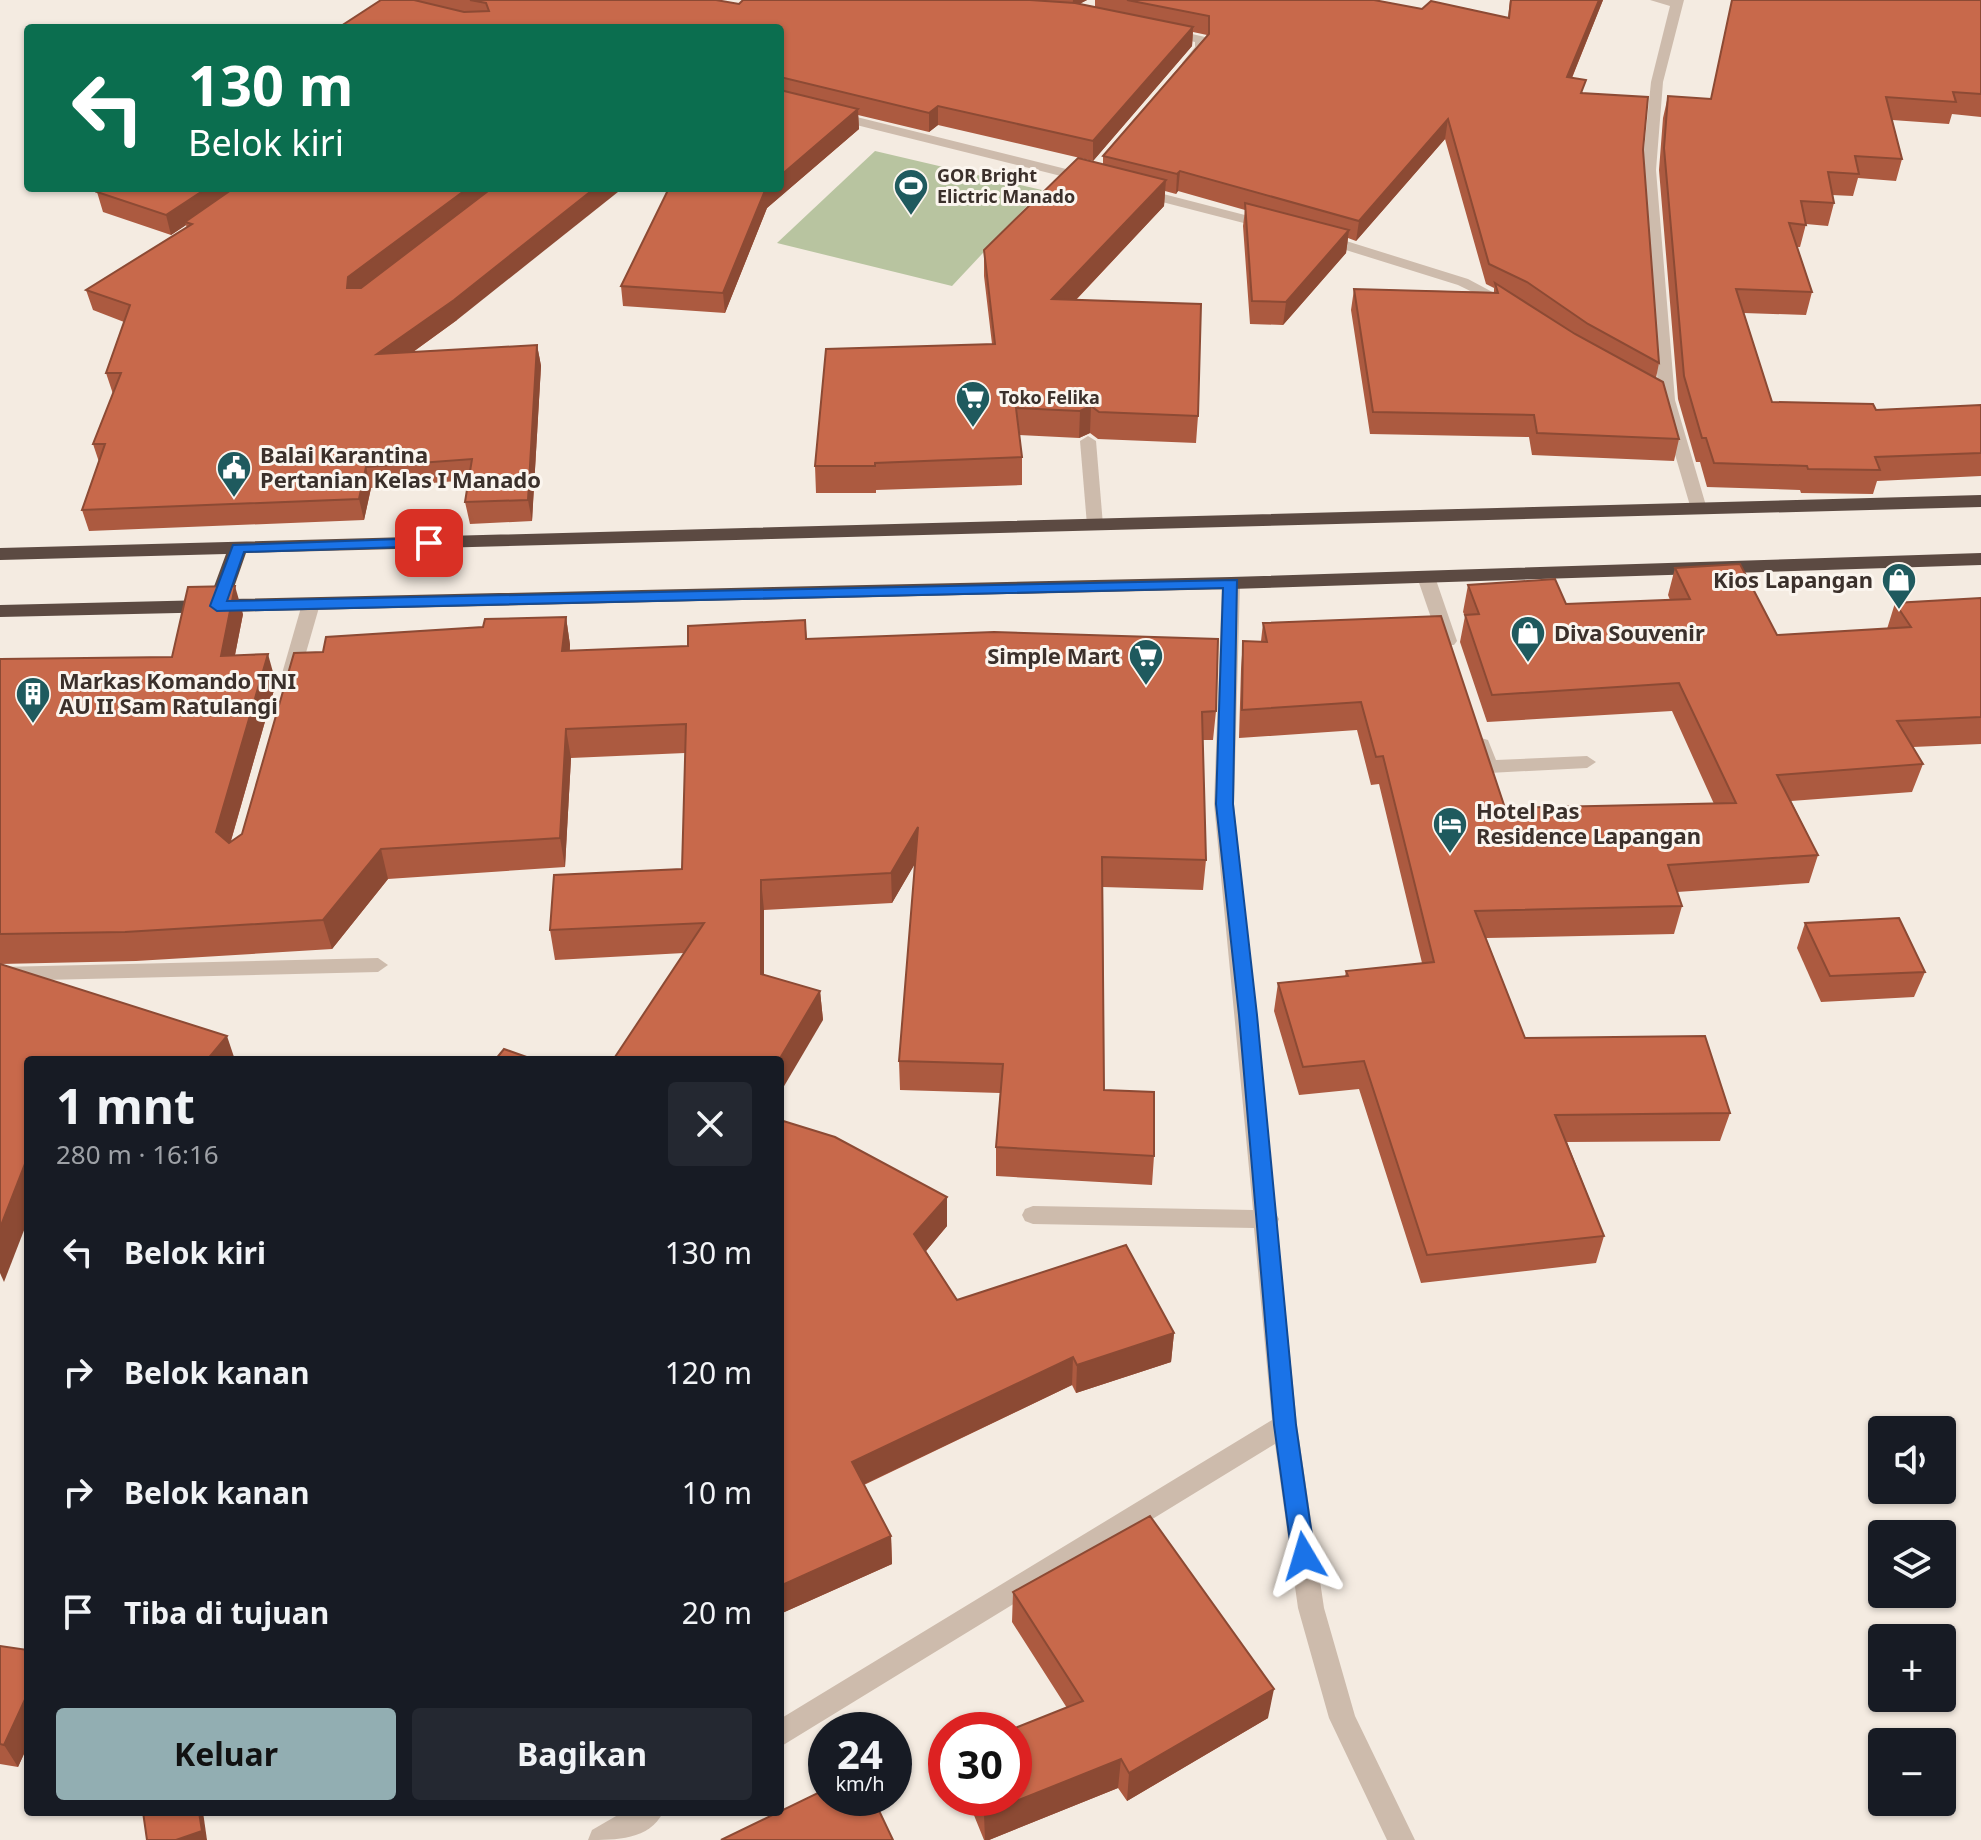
<!DOCTYPE html>
<html lang="id">
<meta charset="utf-8">
<style>
body{margin:0;font-family:"Noto Sans",sans-serif;background:#242831;color:#f1f3f6;height:100vh;display:flex;flex-direction:column;font-size:30px;white-space:nowrap}
*{box-sizing:border-box;margin:0}
p{font-size:26px;color:#9ea1a6}
.icon{flex:none;width:44px;height:44px;fill:none;stroke:currentColor;stroke-width:2;stroke-linecap:round;stroke-linejoin:round}
.map{position:relative;flex:1;overflow:hidden}
.side{position:absolute;left:24px;top:1056px;width:760px;height:760px;display:flex;flex-direction:column;background:#171b24;border-radius:8px;box-shadow:0 2px 6px #0004}
.side>*{flex:none}
.hud{position:absolute;left:24px;top:24px;width:760px;height:168px;border-radius:8px;box-shadow:0 2px 6px #0004;background:#0b6e4f;color:#fff;overflow:hidden}
.tools{position:absolute;left:1868px;top:1416px;display:grid;gap:16px}
.tools a{display:grid;place-items:center;width:88px;height:88px;border-radius:8px;background:#171b24;box-shadow:0 2px 6px #0004;font-size:40px}
.speed{position:absolute;left:808px;top:1712px;display:flex;gap:16px;font-size:40px;font-weight:700;text-align:center}
.speed>*{display:grid;place-content:center;width:104px;height:104px;border-radius:50%;background:#171b24;box-shadow:0 2px 6px #0004;line-height:1}
.speed small{font-size:20px;font-weight:400}
.speed .limit{border:12px solid #d22;background:#fff;color:#111}
.pin{position:absolute;display:grid;place-items:center;width:68px;height:68px;color:#fff;margin:-34px;border-radius:16px;box-shadow:0 4px 12px #0006}
.me{position:absolute;width:88px;margin:-44px;rotate:353deg;stroke-linejoin:round;filter:drop-shadow(0 0 6px #0008)}
.turn{display:flex;align-items:center;gap:28px;height:168px;padding:0 32px;font-size:36px}
.turn .icon{width:104px;height:104px;stroke-width:2.5}
.turn b{display:block;font-size:56px;line-height:68px}
.round{display:grid;place-items:center;flex:none;width:84px;height:84px;border-radius:8px;background:#242831}
.summary{display:flex;align-items:center;justify-content:space-between;height:136px;padding:0 32px}
h1{font-size:48px;font-weight:700;line-height:60px}
.action{display:flex;gap:16px;margin-top:auto;padding:16px 32px}
.action a{flex:1;height:92px;border-radius:8px;background:#92aeb2;color:#111;font-size:32px;font-weight:700;line-height:92px;text-align:center}
.action a+a{background:#242831;color:#f1f3f6}
ul{padding:0;list-style:none}
li{display:flex;align-items:center;gap:24px;height:120px;padding:0 32px}
li div{flex:1}
li b{display:block;font-size:30px}
li em{font-style:normal}
.map>svg:first-child{display:block}
</style>
<div class="map">
<svg width="1981" height="1840" viewBox="0 0 1981 1840">
<rect width="100%" height="100%" fill="#f4ebe1"/>
<polygon fill="#b8c4a0" points="875,151 1042,190 952,286 777,243"/>
<g fill="none" stroke-linecap="round" stroke-linejoin="round">
<g fill="#cdbbac" fill-rule="evenodd">
<polygon points="1650,0 1684,0 1663,82 1656,170 1675,400 1707,509 1699,514 1691,509 1659,400 1642,170 1651,82 1670,6"/>
<polygon points="1166,28 1205,37 1207,48 1192,66 1182,63 1195,47 1195,42 1162,35 1160,32"/>
<polygon points="780,98 1094,176 1096,179 1089,183 780,106"/>
<polygon points="1140,188 1272,222 1274,225 1267,229 1135,195 1135,189"/>
<polygon points="1317,235 1327,235 1468,279 1513,303 1511,306 1501,306 1458,285 1317,241"/>
<polygon points="1088,436 1096,441 1103,525 1095,530 1087,525 1080,441"/>
<polygon points="1426,572 1435,577 1457,641 1454,645 1442,645 1439,641 1417,577"/>
<polygon points="1231,578 1240,583 1234,804 1275,1212 1279,1219 1277,1224 1297,1425 1324,1608 1355,1716 1415,1840 1387,1840 1329,1718 1298,1608 1275,1444 780,1747 780,1719 1272,1420 1254,1228 1033,1224 1025,1221 1022,1215 1025,1209 1033,1206 1253,1210 1214,804 1222,583"/>
<polygon points="311,599 320,604 299,677 290,683 284,681 281,677 302,604"/>
<polygon points="1481,738 1488,740 1496,760 1587,756 1596,762 1587,768 1489,773 1480,767 1472,744"/>
<polygon points="378,958 388,965 378,972 0,981 0,967"/>
<path d="M623,1812H663C650,1840 615,1840 588,1840L592,1830Z"/>
</g>
<polygon fill="#5c4a42" fill-rule="evenodd" points="1981,495 1981,507 246,553 230,599 1231,577 1981,553 1981,565 1231,589 0,617 0,605 209,600 226,554 0,560 0,548"/>
</g>
<g fill="#ac5a40">
<polygon points="381,0 716,0 739,4 743,0 1087,0 1079,4 1095,7 1095,0 1374,0 1422,9 1508,18 1510,0 1603,0 1572,78 1583,93 1643,150 1659,363 1656,378 1679,439 1674,461 1532,455 1529,437 1370,434 1351,310 1354,289 1494,292 1494,288 1486,284 1445,139 1356,241 1348,238 1346,253 1283,325 1250,324 1243,226 1245,210 1178,191 1176,194 1165,191 1164,206 1076,300 1198,416 1196,443 1098,439 1090,433 1079,438 1019,435 1022,457 1022,485 876,490 876,493 816,493 815,466 992,344 984,276 984,250 1103,165 1103,156 1207,35 1193,32 1192,46 1093,161 938,125 929,132 858,115 859,129 767,208 725,313 623,306 621,286 780,188 780,28 338,28"/>
<polygon points="1981,0 1981,117 1952,114 1949,124 1892,120 1902,159 1896,181 1858,178 1853,196 1832,195 1834,203 1828,226 1806,224 1800,247 1797,247 1812,292 1806,315 1744,313 1772,402 1876,410 1981,405 1981,476 1877,481 1873,494 1801,493 1800,490 1707,487 1700,462 1696,462 1678,399 1659,170 1663,118 1668,96 1711,99"/>
<polygon points="103,188 457,320 413,352 537,345 541,366 532,521 470,524 465,502 469,480 371,488 364,520 89,531 82,510 99,462 93,444 113,394 106,373 124,322 93,310 86,290 187,228 186,225 171,235 103,212 97,192"/>
<polygon points="1675,568 1777,635 1887,629 1895,603 1981,598 1981,744 1913,747 1923,764 1912,792 1791,801 1818,855 1809,883 1677,892 1682,906 1674,934 1486,938 1525,1038 1730,1113 1720,1141 1567,1142 1604,1236 1596,1263 1421,1283 1359,1089 1299,1095 1274,1011 1278,983 1345,977 1346,971 1422,963 1379,784 1371,785 1357,730 1239,738 1241,669 1243,641 1261,641 1263,623 1505,808 1714,804 1672,711 1487,722 1460,642 1465,616 1463,612 1468,585 1566,604 1670,600 1668,595"/>
<polygon points="243,614 235,655 276,683 231,841 242,834 323,652 483,627 566,617 570,645 570,651 688,646 805,620 807,639 1216,711 1213,740 1202,740 1206,860 1203,890 1103,887 1104,1090 1154,1156 1152,1185 996,1176 996,1147 1000,1093 900,1090 899,1061 915,863 892,903 764,910 764,975 820,991 823,1020 684,953 555,960 550,930 682,869 685,753 571,758 565,867 388,879 332,949 136,961 0,964 0,659 172,657"/>
<polygon points="1805,923 1925,972 1914,997 1821,1002 1797,948"/>
<polygon points="780,1120 947,1226 926,1251 957,1300 1174,1333 1171,1362 1076,1393 1072,1385 864,1485 891,1536 892,1564 780,1614"/>
<polygon points="1013,1592 1268,1718 1127,1801 1118,1788 989,1840 984,1840 967,1798 1014,1798 1067,1708 1012,1622"/>
<polygon points="0,1646 28,1650 28,1745 18,1767 0,1764"/>
</g>
<g fill="#8c4a34">
<polygon points="1073,0 1087,0 1072,8"/>
<polygon points="1599,0 1603,0 1564,97 1567,77"/>
<polygon points="1193,27 1192,46 1093,161 1093,141"/>
<polygon points="938,106 938,125 929,132 929,113"/>
<polygon points="858,109 859,129 767,208 725,313 723,293 766,188 780,188 780,176"/>
<polygon points="1448,119 1445,139 1356,241 1359,221"/>
<polygon points="1180,171 1178,191 1176,194 1177,174"/>
<polygon points="1166,180 1164,206 1052,325 1052,299"/>
<polygon points="207,188 243,188 185,222 186,225 171,235 166,215"/>
<polygon points="468,188 498,188 352,308 347,288 348,277"/>
<polygon points="595,188 623,188 457,320 381,375 377,354"/>
<polygon points="1349,230 1346,253 1283,325 1286,302"/>
<polygon points="537,345 541,366 532,521 528,500"/>
<polygon points="1091,406 1090,433 1079,438 1080,411"/>
<polygon points="366,467 371,488 364,520 359,499"/>
<polygon points="235,586 243,614 229,685 221,656"/>
<polygon points="566,617 570,645 566,680 562,651"/>
<polygon points="268,654 276,683 225,861 216,832"/>
<polygon points="566,729 571,758 565,867 560,838"/>
<polygon points="918,827 919,857 892,903 891,873"/>
<polygon points="381,849 388,879 332,949 323,920"/>
<polygon points="761,880 764,910 764,1003 761,974"/>
<polygon points="820,991 823,1020 780,1093 779,1060"/>
<polygon points="227,1036 235,1060 207,1060"/>
<polygon points="28,1156 28,1220 4,1282 0,1273 0,1228"/>
<polygon points="947,1197 947,1226 916,1263 914,1234"/>
<polygon points="1174,1333 1171,1362 1076,1393 1077,1365"/>
<polygon points="1073,1357 1072,1385 854,1489 852,1462"/>
<polygon points="891,1536 892,1564 780,1614 780,1586"/>
<polygon points="1274,1689 1268,1718 1127,1801 1129,1773"/>
<polygon points="28,1693 28,1745 18,1767 4,1745"/>
<polygon points="1121,1759 1118,1788 989,1840 985,1840 984,1814"/>
<polygon points="199,1812 203,1812 207,1840 176,1840"/>
</g>
<g fill="#c8694b" stroke="#8c4a34" stroke-width="2">
<polygon points="381,0 414,0 464,12 489,11 486,3 470,0 716,0 739,4 743,0 1030,0 1075,3 1193,27 1093,141 938,106 929,113 780,77 780,28 338,28"/>
<polygon points="1127,0 1374,0 1422,9 1431,1 1509,18 1511,0 1599,0 1567,77 1586,80 1581,93 1648,97 1643,150 1659,363 1588,324 1527,282 1489,264 1448,119 1359,221 1180,171 1177,174 1103,156 1209,34 1209,16"/>
<polygon points="1732,0 1981,0 1981,94 1953,92 1956,102 1886,97 1902,159 1855,156 1859,174 1828,172 1834,203 1801,201 1806,225 1789,223 1812,292 1736,289 1772,402 1873,404 1876,410 1981,405 1981,453 1875,457 1880,470 1808,469 1807,466 1714,463 1706,438 1702,438 1684,376 1664,148 1668,96 1711,99"/>
<polygon points="780,90 858,109 780,176"/>
<polygon points="1078,158 1166,180 1052,299 1201,304 1198,416 1099,412 1091,406 1080,411 1016,408 1022,457 875,463 875,466 815,466 826,349 995,344 984,250"/>
<polygon points="103,188 207,188 166,215 97,192"/>
<polygon points="234,188 468,188 348,277 347,288 361,288 492,188 595,188 454,300 377,354 537,345 528,500 465,502 472,459 366,467 359,499 82,510 105,444 93,444 121,373 106,373 130,305 86,290 192,224 185,222"/>
<polygon points="669,188 766,188 723,293 621,286"/>
<polygon points="1245,203 1349,230 1286,302 1252,301"/>
<polygon points="1495,283 1575,334 1663,382 1679,439 1537,433 1534,415 1373,412 1354,289 1498,293"/>
<polygon points="1740,564 1777,635 1911,627 1895,603 1981,598 1981,717 1897,721 1923,764 1777,775 1818,855 1668,865 1682,906 1475,911 1525,1038 1705,1036 1730,1113 1555,1115 1604,1236 1427,1255 1364,1061 1303,1067 1278,983 1348,976 1346,971 1434,962 1383,756 1376,757 1361,702 1242,710 1243,641 1267,642 1263,623 1441,616 1505,808 1736,803 1679,683 1492,695 1465,615 1479,614 1468,585 1555,579 1566,604 1690,599 1675,568"/>
<polygon points="235,586 221,656 268,654 216,832 229,843 242,834 294,653 323,652 326,637 483,627 485,619 566,617 562,651 688,646 688,626 805,620 806,639 994,632 1218,639 1216,711 1202,712 1206,860 1102,857 1104,1090 1154,1092 1154,1156 996,1147 1003,1064 899,1061 918,827 891,873 761,880 761,974 820,991 779,1060 613,1060 704,923 550,930 554,875 682,869 686,724 566,729 560,838 381,849 323,920 125,932 0,934 0,659 172,657 188,587"/>
<polygon points="1899,918 1925,972 1830,976 1805,923"/>
<polygon points="0,964 227,1036 207,1060 28,1060 28,1156 0,1228"/>
<polygon points="504,1049 535,1060 495,1060"/>
<polygon points="780,1120 835,1137 947,1197 914,1234 957,1300 1126,1245 1174,1333 1077,1365 1073,1357 852,1462 891,1536 780,1586"/>
<polygon points="1150,1516 1274,1689 1129,1773 1121,1759 984,1814 978,1798 1014,1798 1014,1730 1010,1730 1083,1701 1013,1592"/>
<polygon points="0,1646 28,1650 28,1693 4,1745 0,1744"/>
<polygon points="826,1789 826,1798 873,1798 893,1840 721,1840"/>
<polygon points="143,1812 199,1812 202,1831 176,1840 147,1840"/>
</g>
<polygon fill="#1a73e8" stroke="#114b97" stroke-width="2" points="429,538 436,543 434,546 244,552 227,601 1237,580 1233,804 1257,1015 1296,1425 1315,1556 1312,1563 1304,1566 1296,1563 1292,1556 1274,1425 1239,1015 1216,804 1223,588 217,611 210,606 233,545"/>
<defs>
<symbol id="stadium-pin" viewBox="-11 -11 22 30"><path d="M0 17L-7.5 6A9.5 9.5 0 1 1 7.5 6Z" fill="#1f5a5e" stroke="#fbf5ee"/><path d="M0-5a6.5 5 0 1 0 0 10a6.5 5 0 1 0 0-10ZM-3.5-1.8h7v3.6h-7Z" fill="#fff"/></symbol>
<symbol id="supermarket-pin" viewBox="-11 -11 22 30"><path d="M0 17L-7.5 6A9.5 9.5 0 1 1 7.5 6Z" fill="#1f5a5e" stroke="#fbf5ee"/><path d="M-6-5.5h2.5l.6 2H6L4.5 2H-2.5L-4.4-4H-6ZM-1.5 3.2a1.3 1.3 0 1 0 .1 0ZM3 3.2a1.3 1.3 0 1 0 .1 0Z" fill="#fff"/></symbol>
<symbol id="civic-pin" viewBox="-11 -11 22 30"><path d="M0 17L-7.5 6A9.5 9.5 0 1 1 7.5 6Z" fill="#1f5a5e" stroke="#fbf5ee"/><path d="M-.6-6.5H3V-4.5H.6V-3L4-1V1h2V6H-6V1h2V-1L-.6-3ZM-1.2 2.5V6h2.4V2.5Z" fill="#fff"/></symbol>
<symbol id="shop-pin" viewBox="-11 -11 22 30"><path d="M0 17L-7.5 6A9.5 9.5 0 1 1 7.5 6Z" fill="#1f5a5e" stroke="#fbf5ee"/><path d="M-5-2.5h2.3a2.7 3.5 0 0 1 5.4 0H5L5.5 6h-11ZM-1.5-2.5h3a1.5 2.3 0 0 0-3 0Z" fill="#fff"/></symbol>
<symbol id="building-pin" viewBox="-11 -11 22 30"><path d="M0 17L-7.5 6A9.5 9.5 0 1 1 7.5 6Z" fill="#1f5a5e" stroke="#fbf5ee"/><path d="M-4-6H4V6H1V3H-1V6H-4ZM-2.5-4.3h1.7v1.8h-1.7ZM.8-4.3h1.7v1.8H.8ZM-2.5-1h1.7V.8h-1.7ZM.8-1h1.7V.8H.8Z" fill="#fff"/></symbol>
<symbol id="hotel-pin" viewBox="-11 -11 22 30"><path d="M0 17L-7.5 6A9.5 9.5 0 1 1 7.5 6Z" fill="#1f5a5e" stroke="#fbf5ee"/><path d="M-6-4.5h1.5V1H6V5H4.5V3h-9V5H-6ZM-4 0a1.8 1.8 0 1 1 3.6 0ZM.5 0V-2.5h3Q6-2.5 6 0Z" fill="#fff"/></symbol>
</defs>
<g fill-rule="evenodd">
<use href="#stadium-pin" x="891" y="166" width="40" height="54"/>
<use href="#supermarket-pin" x="953" y="378" width="40" height="54"/>
<use href="#civic-pin" x="214" y="448" width="40" height="54"/>
<use href="#shop-pin" x="1879" y="560" width="40" height="54"/>
<use href="#shop-pin" x="1508" y="613" width="40" height="54"/>
<use href="#supermarket-pin" x="1126" y="636" width="40" height="54"/>
<use href="#building-pin" x="13" y="674" width="40" height="54"/>
<use href="#hotel-pin" x="1430" y="804" width="40" height="54"/>
</g>
<g text-anchor="middle" stroke-width="6" stroke-linejoin="round" paint-order="stroke">
<g font-size="18" font-weight="bold" fill="#3b302b" stroke="#fbf5ee" text-anchor="start">
<text x="937" y="182">GOR Bright<tspan x="937" dy="21">Elictric Manado</tspan></text>
<text x="999" y="404">Toko Felika</text>
</g>
<g font-size="22" font-weight="bold" fill="#3b302b" stroke="#fbf5ee" text-anchor="start">
<text x="260" y="463">Balai Karantina<tspan x="260" dy="25">Pertanian Kelas I Manado</tspan></text>
<text x="1873" y="588" text-anchor="end">Kios Lapangan</text>
<text x="1554" y="641">Diva Souvenir</text>
<text x="1120" y="664" text-anchor="end">Simple Mart</text>
<text x="59" y="689">Markas Komando TNI<tspan x="59" dy="25">AU II Sam Ratulangi</tspan></text>
<text x="1476" y="819">Hotel Pas<tspan x="1476" dy="25">Residence Lapangan</tspan></text>
</g>
</g>
</svg>
<div class="tools">
<a><svg class="icon" aria-label="sound" viewBox="0 0 24 24"><path d="M4 9h4l5-4v14l-5-4H4zM17 9q2 3 0 6"/></svg></a>
<a><svg class="icon" aria-label="layers" viewBox="0 0 24 24"><path d="M12 4l9 5-9 5-9-5zM3 14l9 5 9-5"/></svg></a>
<a>+</a>
<a>−</a>
</div>
<div class="speed"><div>24<small>km/h</small></div><div class="limit">30</div></div>
<div class="pin" style="left:429px;top:543px;background:#d93025"><svg class="icon" aria-label="arrive" viewBox="0 0 24 24"><path d="M6 21V4h12l-3 4 3 4H6"/></svg></div>
<svg class="me" style="left:1304px;top:1556px" viewBox="-20 -20 40 40"><path d="M0-17L14 15 0 8-14 15z" fill="#1a73e8" stroke="#fff" stroke-width="4"/></svg>
<div class="hud">
<div class="turn"><svg class="icon" aria-label="left" viewBox="0 0 24 24"><path d="M17 20v-9H6M10 6l-5 5 5 5"/></svg><div><b>130 m</b>Belok kiri</div></div>
</div>
<section class="side">
<div class="summary"><div><h1>1 mnt</h1><p>280 m · 16:16</p></div><a class="round"><svg class="icon" aria-label="close" viewBox="0 0 24 24"><path d="M6 6l12 12M18 6L6 18"/></svg></a></div>
<ul>
<li><svg class="icon" aria-label="left" viewBox="0 0 24 24"><path d="M17 20v-9H6M10 6l-5 5 5 5"/></svg><div><b>Belok kiri</b></div><em>130 m</em></li>
<li><svg class="icon" aria-label="right" viewBox="0 0 24 24"><path d="M7 20v-9h11M14 6l5 5-5 5"/></svg><div><b>Belok kanan</b></div><em>120 m</em></li>
<li><svg class="icon" aria-label="right" viewBox="0 0 24 24"><path d="M7 20v-9h11M14 6l5 5-5 5"/></svg><div><b>Belok kanan</b></div><em>10 m</em></li>
<li><svg class="icon" aria-label="arrive" viewBox="0 0 24 24"><path d="M6 21V4h12l-3 4 3 4H6"/></svg><div><b>Tiba di tujuan</b></div><em>20 m</em></li>
</ul>
<div class="action"><a>Keluar</a><a>Bagikan</a></div>
</section>
</div>
